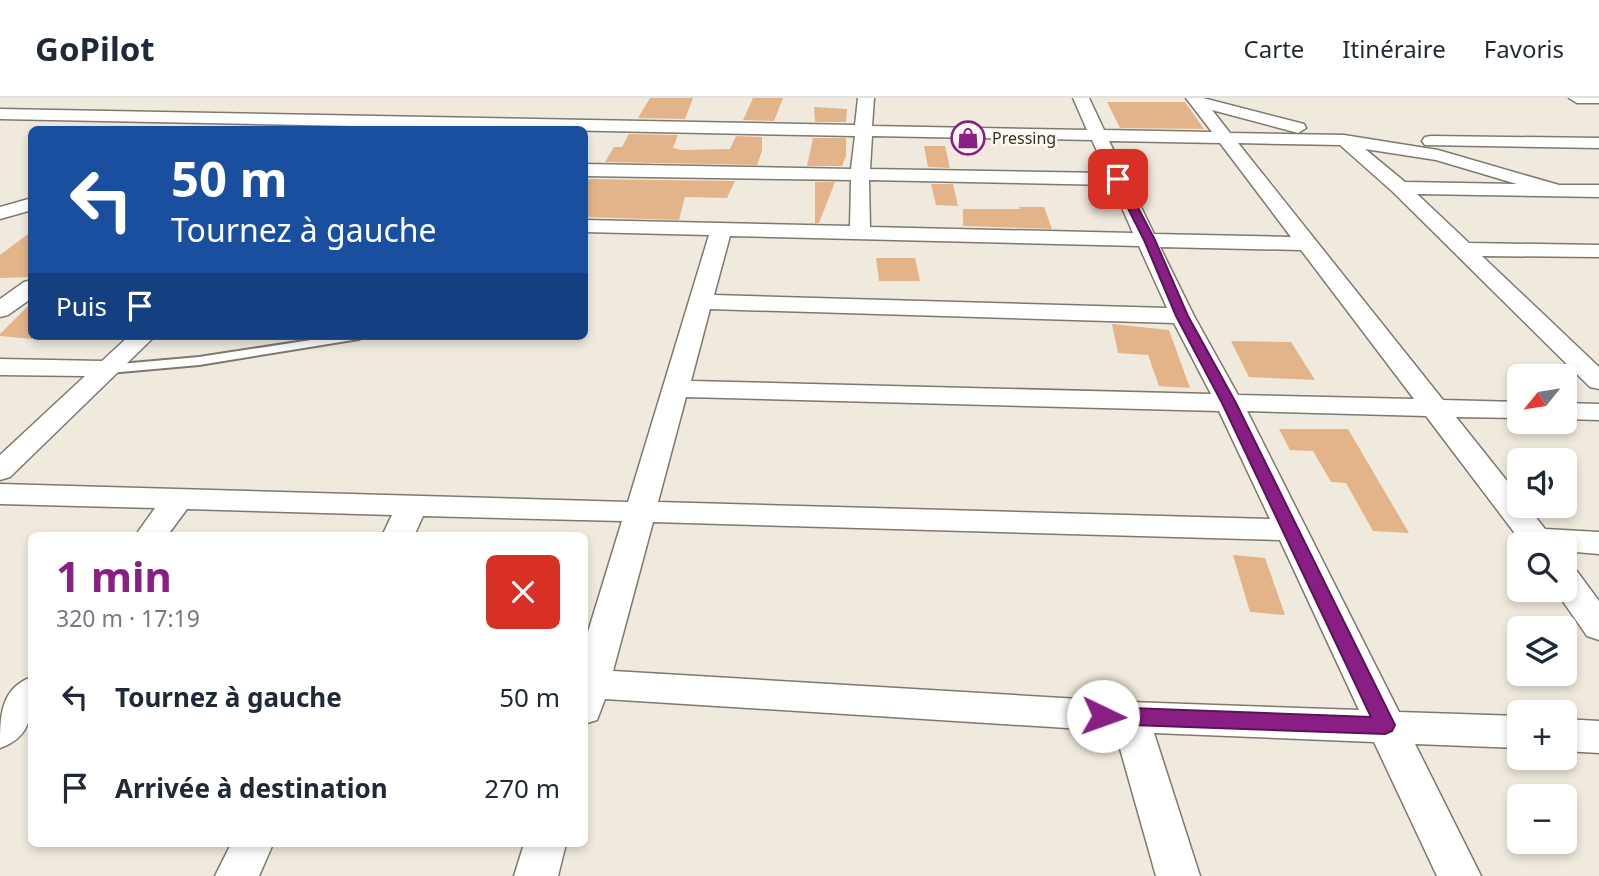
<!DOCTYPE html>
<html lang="fr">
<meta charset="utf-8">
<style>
body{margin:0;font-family:"Noto Sans",sans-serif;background:#f6f6f7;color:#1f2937;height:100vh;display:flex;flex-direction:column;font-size:26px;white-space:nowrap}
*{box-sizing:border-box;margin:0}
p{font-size:23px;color:#747a83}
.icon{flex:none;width:38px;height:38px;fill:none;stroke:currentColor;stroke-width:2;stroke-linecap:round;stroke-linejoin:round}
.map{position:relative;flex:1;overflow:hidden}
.panel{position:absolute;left:28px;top:434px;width:560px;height:315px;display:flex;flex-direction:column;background:#fff;border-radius:10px;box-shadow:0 4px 10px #0003}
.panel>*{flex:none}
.guide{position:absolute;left:28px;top:28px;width:560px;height:214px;border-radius:10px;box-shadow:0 4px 10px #0003;background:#1a4fa0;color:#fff;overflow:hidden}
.needle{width:46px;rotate:240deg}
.fabs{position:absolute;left:1507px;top:266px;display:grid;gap:14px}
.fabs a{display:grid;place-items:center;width:70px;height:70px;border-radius:10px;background:#fff;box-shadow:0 4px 10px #0003;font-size:35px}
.pin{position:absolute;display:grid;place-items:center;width:60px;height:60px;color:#fff;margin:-30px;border-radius:14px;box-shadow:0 4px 10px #0006}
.me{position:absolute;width:77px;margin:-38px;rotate:93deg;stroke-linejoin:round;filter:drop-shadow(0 0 5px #0008)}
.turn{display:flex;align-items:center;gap:24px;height:147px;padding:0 28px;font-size:32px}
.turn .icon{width:91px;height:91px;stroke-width:2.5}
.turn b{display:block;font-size:49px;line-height:60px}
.then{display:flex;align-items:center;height:66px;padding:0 28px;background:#0003;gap:14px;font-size:26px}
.round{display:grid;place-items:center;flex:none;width:74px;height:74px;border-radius:10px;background:#f6f6f7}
.overview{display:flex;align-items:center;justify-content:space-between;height:119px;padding:0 28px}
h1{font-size:42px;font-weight:700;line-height:52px;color:#891f85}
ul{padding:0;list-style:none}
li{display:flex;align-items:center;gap:21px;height:91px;padding:0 28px}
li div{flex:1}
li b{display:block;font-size:26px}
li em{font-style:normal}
header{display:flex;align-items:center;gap:42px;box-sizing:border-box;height:98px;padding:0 35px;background:#fff;border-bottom:2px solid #e0e1e3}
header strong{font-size:33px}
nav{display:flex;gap:38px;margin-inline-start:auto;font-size:24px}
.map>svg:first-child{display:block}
</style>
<header>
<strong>GoPilot</strong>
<nav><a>Carte</a><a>Itinéraire</a><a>Favoris</a></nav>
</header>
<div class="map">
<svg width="1599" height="778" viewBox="0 0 1599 778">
<rect width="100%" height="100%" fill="#f0eade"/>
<g fill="#e3b48a">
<polygon points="650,0 693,0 685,21 638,20"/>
<polygon points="753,0 783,0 774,23 743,22"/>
<polygon points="1107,4 1185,4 1204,31 1120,30"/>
<polygon points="814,9 847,11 846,24 815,24"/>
<polygon points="629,36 678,37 673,50 682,52 730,51 736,38 762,39 762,53 757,67 605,64 614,49 622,49"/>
<polygon points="813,40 846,40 846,58 842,68 807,68"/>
<polygon points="924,48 945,48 950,70 928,69"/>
<polygon points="584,81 735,83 727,100 685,99 679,122 584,119"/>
<polygon points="815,84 835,84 819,125 815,125"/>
<polygon points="931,86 953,86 958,108 936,107"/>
<polygon points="1019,109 1044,109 1052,131 963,128 963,111 1020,111"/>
<polygon points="32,133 32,179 0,180 0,157"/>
<polygon points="876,160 915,160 920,183 879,183"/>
<polygon points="32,204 32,241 0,238 0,236"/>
<polygon points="1112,226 1169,232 1190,290 1159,288 1148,257 1118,255"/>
<polygon points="1231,243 1291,244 1315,282 1249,279"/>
<polygon points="1279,331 1348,331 1409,435 1373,433 1346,385 1331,384 1313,353 1290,352"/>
<polygon points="1233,457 1265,460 1285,517 1250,514"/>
</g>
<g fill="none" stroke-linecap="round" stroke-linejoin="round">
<defs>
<polygon id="lane" points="337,238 365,238 359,241 199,267 109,275 103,271 109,267 199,259"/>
<g id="street">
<path d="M858,0H874L872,28L1087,32L1073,0H1089L1104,32L1212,34L1186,0H1203L1304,26L1306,30L1298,35L1212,12L1230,35L1344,37L1438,52L1559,87H1599V99L1417,96L1469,145L1599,147V159L1482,158L1599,269V291L1590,289L1393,94L1340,47L1238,45L1443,302L1519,304V320L1456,319L1519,398V408H1527L1545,431L1599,434V456L1564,453V446H1523L1426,318L1247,313L1399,614L1519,618V650L1415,646L1481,778H1437L1374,644L1154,635L1200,778H1156L1115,633L605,601L597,622L584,626V547L622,423L423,418L414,438H382L392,417L187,411L167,438H135L155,410L0,406V386L628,404L709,137L584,134V122L850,128L851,82L584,78V66L851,71L855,38L0,21V11L855,27ZM872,38L1092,42L1107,75L870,71ZM1109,43L1220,45L1291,139L1154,136ZM1365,51L1436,62L1517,86L1405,84ZM869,82L1112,87L1133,135L870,129ZM730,138L1139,148L1167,210L714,197ZM1160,149L1301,152L1414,301L1238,297L1194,218ZM710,211L1174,225L1211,296L691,283ZM686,299L1219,313L1270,421L658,404ZM653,424L1280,442L1359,612L1130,604L613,573Z"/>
<polygon points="1569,0 1599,0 1599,5 1577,5"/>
<polygon points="1431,38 1599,40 1599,50 1425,47 1422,43 1425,39"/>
<polygon points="32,100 32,112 0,121 0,109"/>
<polygon points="32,182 32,200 8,217 0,219 0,201 24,184"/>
<polygon points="129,238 155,238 10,379 0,382 0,357 85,278 0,277 0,261 102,263"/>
<polygon points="1564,305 1599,306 1599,322 1564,321"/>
<polygon points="1564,469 1576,472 1599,503 1599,542 1587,538 1555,492 1564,492"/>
<path d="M32,579C32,610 35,638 0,650C0,619 0,590 32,579Z"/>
<polygon points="1564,621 1599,623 1599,655 1564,653"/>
<polygon points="231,746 273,746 259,778 215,778"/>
<polygon points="524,746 566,746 558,778 514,778"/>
</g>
</defs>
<use href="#lane" stroke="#7e796e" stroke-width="4"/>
<use href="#street" stroke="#7e796e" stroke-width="3"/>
<use href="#lane" fill="#fff" fill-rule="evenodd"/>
<use href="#street" fill="#fff" fill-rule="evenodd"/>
</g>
<polygon fill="#891f85" stroke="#591456" stroke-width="2" points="1118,78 1123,81 1155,142 1188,218 1236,305 1395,627 1392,633 1385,636 1103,626 1095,623 1093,618 1095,612 1103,609 1371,619 1222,305 1176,218 1144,142 1113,81"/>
<defs>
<symbol id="shop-ring" viewBox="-11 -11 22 22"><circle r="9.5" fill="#fdf8eb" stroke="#891f85" stroke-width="1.5"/><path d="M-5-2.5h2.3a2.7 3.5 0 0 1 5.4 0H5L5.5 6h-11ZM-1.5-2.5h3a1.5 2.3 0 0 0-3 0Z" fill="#891f85"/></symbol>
</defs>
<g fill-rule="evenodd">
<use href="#shop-ring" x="949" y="21" width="38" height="38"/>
</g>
<g text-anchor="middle" stroke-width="5" stroke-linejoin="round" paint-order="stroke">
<g font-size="16" fill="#33312c" stroke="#fdf8eb" text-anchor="start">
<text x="992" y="46">Pressing</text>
</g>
</g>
</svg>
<div class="fabs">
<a><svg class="needle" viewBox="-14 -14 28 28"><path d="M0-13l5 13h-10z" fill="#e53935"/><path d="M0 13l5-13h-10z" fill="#747a83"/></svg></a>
<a><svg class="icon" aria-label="sound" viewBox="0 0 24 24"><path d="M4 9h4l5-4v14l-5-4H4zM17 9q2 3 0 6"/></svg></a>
<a><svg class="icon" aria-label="search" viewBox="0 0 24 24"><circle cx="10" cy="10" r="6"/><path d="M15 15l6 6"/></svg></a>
<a><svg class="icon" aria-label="layers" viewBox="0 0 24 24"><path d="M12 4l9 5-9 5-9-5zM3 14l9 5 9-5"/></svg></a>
<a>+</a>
<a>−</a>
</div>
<div class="pin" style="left:1118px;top:81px;background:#d93025"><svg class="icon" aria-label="arrive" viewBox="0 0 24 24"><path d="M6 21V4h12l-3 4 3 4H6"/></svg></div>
<svg class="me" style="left:1103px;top:618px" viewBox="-20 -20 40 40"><circle r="19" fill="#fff"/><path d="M0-13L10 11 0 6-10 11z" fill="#891f85"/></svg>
<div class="guide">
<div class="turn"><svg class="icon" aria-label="left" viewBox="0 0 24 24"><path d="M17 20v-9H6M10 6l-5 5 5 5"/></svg><div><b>50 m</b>Tournez à gauche</div></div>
<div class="then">Puis<svg class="icon" aria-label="arrive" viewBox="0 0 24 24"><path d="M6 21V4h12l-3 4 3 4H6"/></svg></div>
</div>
<section class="panel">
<div class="overview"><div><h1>1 min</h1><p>320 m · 17:19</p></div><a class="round" style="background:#d93025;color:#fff"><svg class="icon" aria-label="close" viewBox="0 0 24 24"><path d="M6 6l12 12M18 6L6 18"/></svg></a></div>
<ul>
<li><svg class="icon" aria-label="left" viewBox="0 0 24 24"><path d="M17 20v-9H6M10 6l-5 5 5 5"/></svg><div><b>Tournez à gauche</b></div><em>50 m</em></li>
<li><svg class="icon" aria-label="arrive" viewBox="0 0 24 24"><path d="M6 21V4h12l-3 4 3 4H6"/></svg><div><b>Arrivée à destination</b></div><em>270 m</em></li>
</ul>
</section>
</div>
